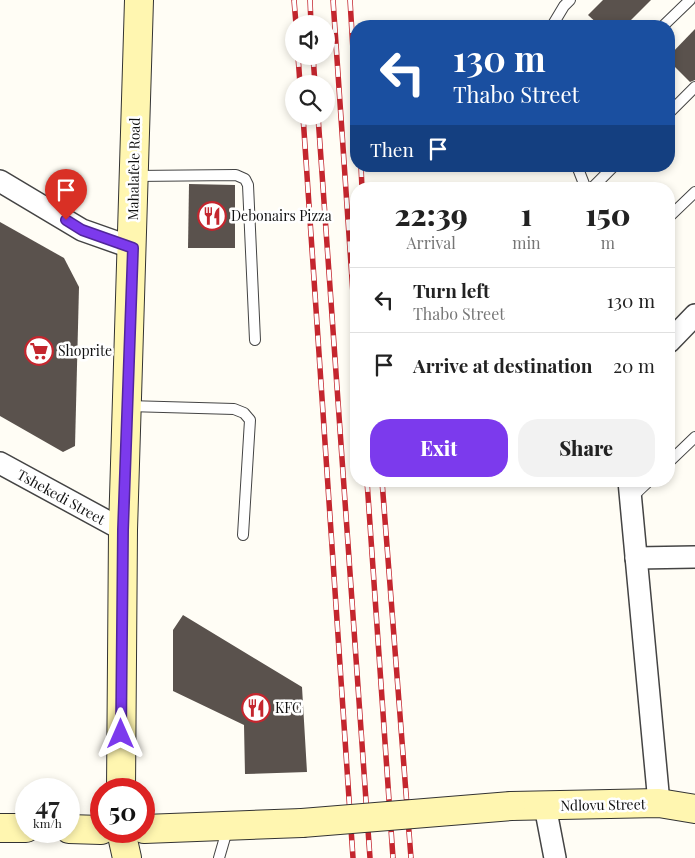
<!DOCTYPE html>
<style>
body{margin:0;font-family:"Playfair Display",serif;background:#f2f2f2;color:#222;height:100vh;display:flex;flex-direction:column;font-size:19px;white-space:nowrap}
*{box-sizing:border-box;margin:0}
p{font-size:16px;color:#767676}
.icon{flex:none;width:28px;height:28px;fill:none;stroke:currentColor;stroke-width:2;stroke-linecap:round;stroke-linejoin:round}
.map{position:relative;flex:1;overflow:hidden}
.side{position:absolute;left:350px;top:182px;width:325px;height:305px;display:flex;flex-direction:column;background:#fff;border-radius:20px;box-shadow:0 2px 8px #0003}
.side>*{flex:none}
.top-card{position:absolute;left:350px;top:20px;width:325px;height:152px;border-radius:20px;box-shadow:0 2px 8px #0003;background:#1a4fa0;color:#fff;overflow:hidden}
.tools{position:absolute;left:285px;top:15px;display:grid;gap:10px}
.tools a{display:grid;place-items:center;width:50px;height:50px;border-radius:50%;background:#fff;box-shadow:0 2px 8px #0003;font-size:25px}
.speed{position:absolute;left:15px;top:778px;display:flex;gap:10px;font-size:25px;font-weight:700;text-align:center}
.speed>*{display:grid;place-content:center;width:65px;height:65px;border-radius:50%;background:#fff;box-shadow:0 2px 8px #0003;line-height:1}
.speed small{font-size:12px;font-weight:400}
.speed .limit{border:8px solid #d22;background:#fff;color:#111}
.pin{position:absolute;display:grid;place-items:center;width:42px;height:42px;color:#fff;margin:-51px -21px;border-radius:50% 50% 50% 0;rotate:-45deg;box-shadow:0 0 5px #0007}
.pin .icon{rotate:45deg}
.me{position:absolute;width:55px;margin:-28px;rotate:0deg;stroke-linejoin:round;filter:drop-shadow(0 0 4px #0008)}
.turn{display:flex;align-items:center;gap:18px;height:105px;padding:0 20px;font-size:22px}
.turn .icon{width:65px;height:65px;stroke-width:2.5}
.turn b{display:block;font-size:35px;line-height:42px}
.then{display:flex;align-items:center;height:48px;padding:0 20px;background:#0003;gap:10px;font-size:19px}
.eta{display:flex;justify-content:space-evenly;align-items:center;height:85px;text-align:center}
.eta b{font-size:30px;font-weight:800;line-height:35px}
.primary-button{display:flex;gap:10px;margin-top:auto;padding:10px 20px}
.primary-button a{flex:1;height:58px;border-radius:20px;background:#7c3aed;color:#fff;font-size:20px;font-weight:800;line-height:58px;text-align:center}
.primary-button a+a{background:#f2f2f2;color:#222}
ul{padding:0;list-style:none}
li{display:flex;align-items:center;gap:15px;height:65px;padding:0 20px;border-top:1px solid #e0e0e0}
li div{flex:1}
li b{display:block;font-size:19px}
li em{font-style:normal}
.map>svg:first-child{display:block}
</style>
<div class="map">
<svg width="695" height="858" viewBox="0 0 695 858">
<rect width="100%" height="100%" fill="#fffdf5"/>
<g fill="#5a524d">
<polygon points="603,0 651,0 625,26 600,26 588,15"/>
<polygon points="695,29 695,80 690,82 669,61 669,56"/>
<polygon points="189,184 235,185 235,248 188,248"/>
<polygon points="0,222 64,258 79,287 75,446 63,452 0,416"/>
<polygon points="183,615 302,687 307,772 245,774 244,725 173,691 173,630"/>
</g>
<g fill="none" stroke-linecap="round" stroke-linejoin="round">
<defs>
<g id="lane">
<polyline points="552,26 564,6 570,0"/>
<polyline points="663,26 690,0"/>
<polyline points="669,113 695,87"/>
<polyline points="577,166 586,189"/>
<polyline points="135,176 236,175 245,179 248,185 255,340"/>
<polyline points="591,189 614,166"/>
<polyline points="669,217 695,192"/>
<polyline points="128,406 234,409 244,413 250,420 243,535"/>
<polyline points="669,462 695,437"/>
<polyline points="631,498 649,481"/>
<polyline points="219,858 228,827"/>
</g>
<g id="street">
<polyline points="0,181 82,230 133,248"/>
<polyline points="669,342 695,315"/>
<polyline points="0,463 123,530"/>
<polyline points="629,481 659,803"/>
<polyline points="636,558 695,557"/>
<polyline points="545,806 555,858"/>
</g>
<g id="secondary">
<polyline points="121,789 123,530 139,0"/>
<polyline points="511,806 659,803 695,809"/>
<polyline points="0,828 26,828"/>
<polyline points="69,829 101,830"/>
<polyline points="144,829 302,823"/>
<polyline points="121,831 127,858"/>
</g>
</defs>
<use href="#lane" stroke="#444" stroke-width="12"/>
<use href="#street" stroke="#444" stroke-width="24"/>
<use href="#secondary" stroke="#333" stroke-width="30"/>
<use href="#lane" stroke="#fff" stroke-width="10"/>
<use href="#street" stroke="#fff" stroke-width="21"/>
<use href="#secondary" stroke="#fff6b0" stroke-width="28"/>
<defs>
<g id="rail">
<polyline points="294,0 296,24"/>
<polyline points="310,0 311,24"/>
<polyline points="333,0 356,338"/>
<polyline points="350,0 356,100"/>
<polyline points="298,56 300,84"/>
<polyline points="313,56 315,84"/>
<polyline points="303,116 353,858"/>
<polyline points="318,116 370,858"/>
<polyline points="361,166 362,189"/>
<polyline points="367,481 393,858"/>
<polyline points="382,481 411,858"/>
</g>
</defs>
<use href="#rail" stroke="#c4262e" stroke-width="5.5"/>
<use href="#rail" stroke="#fff" stroke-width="4" stroke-dasharray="11" stroke-linecap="butt"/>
<defs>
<polyline id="secondary-bridge" points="302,823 511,806"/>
</defs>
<use href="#secondary-bridge" stroke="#333" stroke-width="30" stroke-linecap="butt"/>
<use href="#secondary-bridge" stroke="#fff6b0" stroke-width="28"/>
</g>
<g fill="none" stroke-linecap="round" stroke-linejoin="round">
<defs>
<polyline id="route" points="66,220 82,230 133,248 123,530 121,734"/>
</defs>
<use href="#route" stroke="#51269a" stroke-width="12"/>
<use href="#route" stroke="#7c3aed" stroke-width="9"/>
</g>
<defs>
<symbol id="restaurant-ring" viewBox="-11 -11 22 22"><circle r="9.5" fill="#fff" stroke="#c4262e" stroke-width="1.5"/><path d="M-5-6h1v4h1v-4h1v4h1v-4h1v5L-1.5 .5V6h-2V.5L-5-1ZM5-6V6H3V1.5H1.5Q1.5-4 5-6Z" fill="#c4262e"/></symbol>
<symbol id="supermarket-ring" viewBox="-11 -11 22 22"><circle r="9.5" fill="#fff" stroke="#c4262e" stroke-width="1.5"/><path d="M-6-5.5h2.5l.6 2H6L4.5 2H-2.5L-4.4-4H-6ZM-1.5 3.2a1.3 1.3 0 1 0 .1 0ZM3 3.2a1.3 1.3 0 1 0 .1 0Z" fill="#c4262e"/></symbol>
</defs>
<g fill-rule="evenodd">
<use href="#restaurant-ring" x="196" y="200" width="32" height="32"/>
<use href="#supermarket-ring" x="23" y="335" width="32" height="32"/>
<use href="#restaurant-ring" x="240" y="692" width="32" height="32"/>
</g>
<g text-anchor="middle" stroke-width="5" stroke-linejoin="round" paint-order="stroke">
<g font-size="14" fill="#111" stroke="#fff">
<text transform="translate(134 169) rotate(-89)" y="5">Mahalafele Road</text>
<text transform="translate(61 497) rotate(29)" y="5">Tshekedi Street</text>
<text transform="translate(603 805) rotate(-1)" y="5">Ndlovu Street</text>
</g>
<g font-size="14" fill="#111" stroke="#fff" text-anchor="start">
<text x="231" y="221">Debonairs Pizza</text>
<text x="58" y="356">Shoprite</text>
<text x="275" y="713">KFC</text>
</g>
</g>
</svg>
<div class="tools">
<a><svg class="icon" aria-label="sound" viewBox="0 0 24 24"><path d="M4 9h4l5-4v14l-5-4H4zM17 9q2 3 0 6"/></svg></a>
<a><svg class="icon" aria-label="search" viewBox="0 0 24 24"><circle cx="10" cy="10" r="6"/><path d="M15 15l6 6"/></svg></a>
</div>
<div class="speed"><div>47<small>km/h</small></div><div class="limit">50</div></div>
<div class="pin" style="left:66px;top:220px;background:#d93025"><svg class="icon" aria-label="arrive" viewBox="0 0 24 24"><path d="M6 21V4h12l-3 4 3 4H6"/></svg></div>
<svg class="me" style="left:121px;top:734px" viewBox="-20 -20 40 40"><path d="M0-17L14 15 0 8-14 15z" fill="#7c3aed" stroke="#fff" stroke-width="4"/></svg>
<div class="top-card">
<div class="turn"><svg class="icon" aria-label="left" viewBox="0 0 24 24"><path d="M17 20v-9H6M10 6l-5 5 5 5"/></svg><div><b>130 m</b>Thabo Street</div></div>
<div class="then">Then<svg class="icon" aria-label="arrive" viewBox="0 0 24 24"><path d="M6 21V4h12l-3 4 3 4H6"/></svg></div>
</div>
<section class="side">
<div class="eta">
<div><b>22:39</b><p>Arrival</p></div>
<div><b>1</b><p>min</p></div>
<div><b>150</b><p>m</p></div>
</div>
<ul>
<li><svg class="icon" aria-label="left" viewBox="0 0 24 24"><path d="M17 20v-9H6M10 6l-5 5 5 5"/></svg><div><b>Turn left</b><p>Thabo Street</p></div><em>130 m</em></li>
<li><svg class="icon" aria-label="arrive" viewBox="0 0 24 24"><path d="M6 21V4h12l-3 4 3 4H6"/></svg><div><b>Arrive at destination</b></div><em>20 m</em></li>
</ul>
<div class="primary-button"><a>Exit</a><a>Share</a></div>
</section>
</div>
